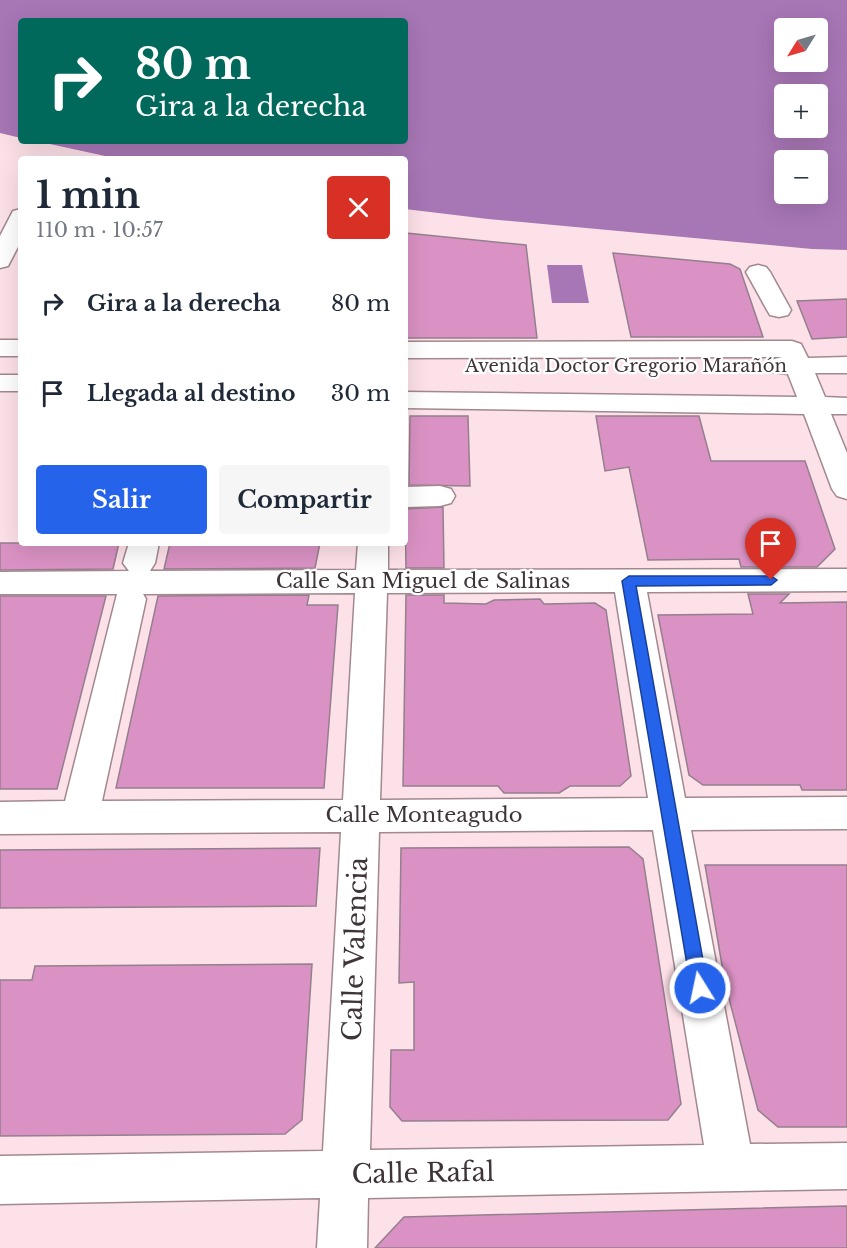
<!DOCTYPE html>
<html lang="es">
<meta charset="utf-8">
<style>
body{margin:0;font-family:"Libre Baskerville",serif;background:#f6f6f7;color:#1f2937;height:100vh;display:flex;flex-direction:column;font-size:22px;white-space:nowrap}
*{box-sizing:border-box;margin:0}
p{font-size:20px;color:#747a83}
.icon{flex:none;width:33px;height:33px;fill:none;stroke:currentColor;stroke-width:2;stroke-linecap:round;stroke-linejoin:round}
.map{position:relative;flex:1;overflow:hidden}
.details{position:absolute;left:18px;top:156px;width:390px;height:390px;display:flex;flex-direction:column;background:#fff;border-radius:6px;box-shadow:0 6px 24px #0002}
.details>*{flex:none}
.banner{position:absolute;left:18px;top:18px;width:390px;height:126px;border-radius:6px;box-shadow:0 6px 24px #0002;background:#00695c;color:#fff;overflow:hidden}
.needle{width:39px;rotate:233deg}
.fabs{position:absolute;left:774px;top:18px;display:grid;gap:12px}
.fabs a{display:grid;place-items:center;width:54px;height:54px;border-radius:6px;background:#fff;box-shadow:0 6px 24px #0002;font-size:30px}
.pin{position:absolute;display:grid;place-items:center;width:51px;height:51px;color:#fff;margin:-62px -26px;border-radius:50% 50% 50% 0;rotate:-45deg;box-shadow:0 0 6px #0007}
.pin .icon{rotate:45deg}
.me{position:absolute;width:66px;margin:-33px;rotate:350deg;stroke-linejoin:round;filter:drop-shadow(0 0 4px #0008)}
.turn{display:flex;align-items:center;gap:21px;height:126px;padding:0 18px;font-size:27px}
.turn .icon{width:78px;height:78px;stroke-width:2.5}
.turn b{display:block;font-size:42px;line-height:51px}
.round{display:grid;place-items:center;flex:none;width:63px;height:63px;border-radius:6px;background:#f6f6f7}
.head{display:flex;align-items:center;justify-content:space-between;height:102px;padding:0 18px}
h1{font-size:36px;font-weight:700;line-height:45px}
.button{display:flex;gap:12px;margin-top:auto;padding:12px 18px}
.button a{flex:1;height:69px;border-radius:6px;background:#2563eb;color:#fff;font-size:24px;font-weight:700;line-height:69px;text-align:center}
.button a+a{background:#f6f6f7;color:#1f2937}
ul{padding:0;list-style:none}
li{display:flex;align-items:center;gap:18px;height:90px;padding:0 18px}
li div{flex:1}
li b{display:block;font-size:22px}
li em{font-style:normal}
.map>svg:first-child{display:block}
</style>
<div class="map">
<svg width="847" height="1248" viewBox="0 0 847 1248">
<rect width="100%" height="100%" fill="#fde1e8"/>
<g fill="#a776b5" fill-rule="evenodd">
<path d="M0,0H847V250L812,249L488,219L405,209V159H119L36,141H405V21H21V138L0,133ZM784,28H818V62H784ZM784,94H818V128H784ZM784,160H818V194H784Z"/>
<polygon points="547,265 582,265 589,303 552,303"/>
</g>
<g fill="#da92c4" stroke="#947f8d" stroke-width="1.5">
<polygon points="406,233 526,245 537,338 405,338"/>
<polygon points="613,253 730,264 740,269 763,337 631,337"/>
<polygon points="847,299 847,337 812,339 797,301"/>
<polygon points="410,416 468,416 470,486 409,485"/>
<polygon points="596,416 699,416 711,461 805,461 835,549 817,567 741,567 739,559 648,560 629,467 605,471"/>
<polygon points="443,507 444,568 406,568 405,509"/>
<polygon points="0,543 119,543 113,569 0,570"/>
<polygon points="170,543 320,543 315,568 164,569"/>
<polygon points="748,594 789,594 780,603 847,602 847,790 802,790 800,785 703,785 689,775 658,615 753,614"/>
<polygon points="309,595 307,605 338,605 324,788 116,788 158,596"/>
<polygon points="406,595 444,595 444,603 486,604 494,600 540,599 544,604 595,603 606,610 631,776 620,786 570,786 559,793 504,793 498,786 403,786"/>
<polygon points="0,596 106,596 57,789 0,789"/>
<polygon points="629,847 643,859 681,1104 668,1120 402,1121 390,1107 391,1050 414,1050 414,982 399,983 401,848"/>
<polygon points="320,848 316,906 0,908 0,850"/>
<polygon points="705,865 847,865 847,1127 778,1127 758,1110 725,983"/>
<polygon points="312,964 302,1120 285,1134 0,1136 0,980 32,980 35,966"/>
<polygon points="847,1206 847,1248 375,1248 404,1217"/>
</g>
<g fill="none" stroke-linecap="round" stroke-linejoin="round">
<defs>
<g id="minor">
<polygon points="21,209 21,241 8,266 0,268 0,236 13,211"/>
<polygon points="758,265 766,267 770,272 791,310 788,315 779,317 770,315 767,310 746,272 750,267"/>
<rect x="0" y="340" width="21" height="16"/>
<polygon points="792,341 801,344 808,358 847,357 847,373 815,373 825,397 847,398 847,414 831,414 847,453 847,499 837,496 832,489 804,414 405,408 405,392 797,397 788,374 771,372 767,366 771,360 782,357 405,358 405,342"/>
<rect x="0" y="375" width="21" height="16"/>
<polygon points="440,486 451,489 455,496 451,503 440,506 405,507 405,487"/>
<path d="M129,543H159L155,563L150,571L356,570L358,543H388V570L847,569V591L647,592L685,798L847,797V829L691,830L750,1144L847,1143V1189L368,1198L367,1248H317L320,1198L0,1204V1156L323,1151L341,832L0,834V802L65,801L117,594H0V572L129,571L123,563ZM615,592L648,798L380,800L387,593ZM355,593L343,800L102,801L146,599L143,594ZM653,830L704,1145L370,1150L379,832Z"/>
</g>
</defs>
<use href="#minor" stroke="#a2888f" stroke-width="3"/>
<use href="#minor" fill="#fff" fill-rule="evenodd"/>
</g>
<polygon fill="#2563eb" stroke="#184099" stroke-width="1.5" points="629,576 771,576 777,580 771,585 636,586 708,988 706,994 700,996 693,994 691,988 622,581"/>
<g text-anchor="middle" stroke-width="4.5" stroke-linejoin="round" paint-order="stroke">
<g font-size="18" fill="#3f3437" stroke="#fff">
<text x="626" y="372">Avenida Doctor Gregorio Marañón</text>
</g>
<g font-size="21" fill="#3f3437" stroke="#fff">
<text x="423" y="588">Calle San Miguel de Salinas</text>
<text x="424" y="822">Calle Monteagudo</text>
</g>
<g font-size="26" fill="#3f3437" stroke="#fff">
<text transform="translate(355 949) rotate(-88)" y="9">Calle Valencia</text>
<text transform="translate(423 1173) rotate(-1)" y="9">Calle Rafal</text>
</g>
</g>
</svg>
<div class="fabs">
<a><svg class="needle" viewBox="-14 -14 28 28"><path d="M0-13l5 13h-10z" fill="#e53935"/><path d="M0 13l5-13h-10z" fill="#747a83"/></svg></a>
<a>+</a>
<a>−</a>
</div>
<div class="pin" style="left:771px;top:580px;background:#d93025"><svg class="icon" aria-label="arrive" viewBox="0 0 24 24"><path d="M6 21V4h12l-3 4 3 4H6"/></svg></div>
<svg class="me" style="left:700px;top:988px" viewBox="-20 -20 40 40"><circle r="17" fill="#2563eb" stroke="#fff" stroke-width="3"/><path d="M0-11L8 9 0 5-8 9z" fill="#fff"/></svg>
<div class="banner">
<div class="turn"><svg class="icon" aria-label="right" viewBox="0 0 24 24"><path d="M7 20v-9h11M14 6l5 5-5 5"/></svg><div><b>80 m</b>Gira a la derecha</div></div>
</div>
<section class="details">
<div class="head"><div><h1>1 min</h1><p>110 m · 10:57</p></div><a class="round" style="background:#d93025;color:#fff"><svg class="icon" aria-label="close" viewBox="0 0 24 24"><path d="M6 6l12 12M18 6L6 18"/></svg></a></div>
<ul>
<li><svg class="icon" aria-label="right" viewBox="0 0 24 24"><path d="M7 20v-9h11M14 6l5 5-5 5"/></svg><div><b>Gira a la derecha</b></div><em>80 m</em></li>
<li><svg class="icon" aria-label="arrive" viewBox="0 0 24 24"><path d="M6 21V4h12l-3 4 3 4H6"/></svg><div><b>Llegada al destino</b></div><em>30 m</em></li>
</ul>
<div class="button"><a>Salir</a><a>Compartir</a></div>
</section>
</div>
